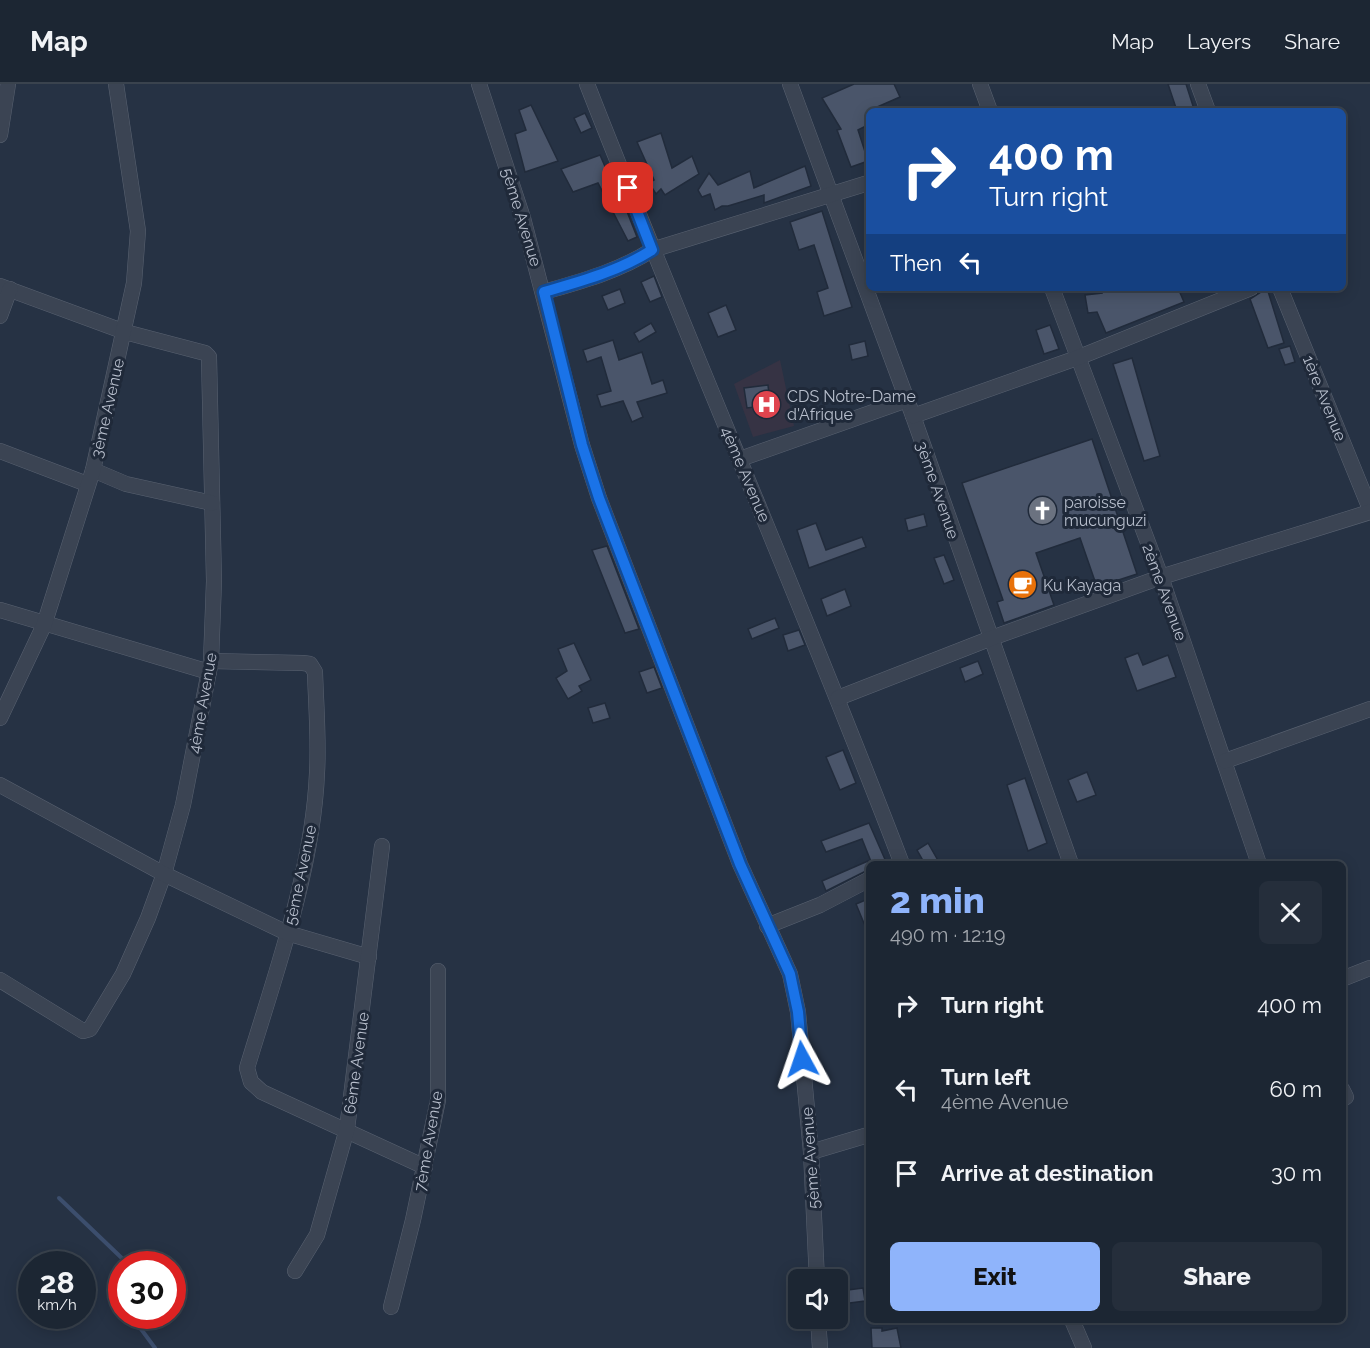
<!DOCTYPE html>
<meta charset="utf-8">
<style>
body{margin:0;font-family:Raleway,sans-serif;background:#252e3b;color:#f1f3f6;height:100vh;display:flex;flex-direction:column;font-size:22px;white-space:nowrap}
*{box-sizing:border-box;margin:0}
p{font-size:20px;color:#a0a5ac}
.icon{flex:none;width:33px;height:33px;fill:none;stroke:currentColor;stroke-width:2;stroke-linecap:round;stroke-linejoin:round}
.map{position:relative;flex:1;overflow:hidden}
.details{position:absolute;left:866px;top:777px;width:480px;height:462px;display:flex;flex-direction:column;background:#1c2633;border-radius:9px;box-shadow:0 3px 15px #0003,0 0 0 2px #3a434e}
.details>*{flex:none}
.banner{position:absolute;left:866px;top:24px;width:480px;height:183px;border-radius:9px;box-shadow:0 3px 15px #0003,0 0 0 2px #3a434e;background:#1a4fa0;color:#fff;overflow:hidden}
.fabs{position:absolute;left:788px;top:1185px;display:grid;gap:12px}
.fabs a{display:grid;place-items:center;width:60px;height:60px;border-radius:9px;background:#1c2633;box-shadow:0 3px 15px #0003,0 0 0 2px #3a434e;font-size:30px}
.speed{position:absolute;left:18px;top:1167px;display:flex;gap:12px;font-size:30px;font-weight:700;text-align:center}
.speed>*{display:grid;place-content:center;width:78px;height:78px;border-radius:50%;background:#1c2633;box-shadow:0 3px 15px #0003,0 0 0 2px #3a434e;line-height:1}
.speed small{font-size:15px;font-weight:400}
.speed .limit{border:9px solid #d22;background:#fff;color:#111}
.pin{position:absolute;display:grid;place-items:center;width:51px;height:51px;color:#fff;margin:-26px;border-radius:12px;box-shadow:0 3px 9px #0006}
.me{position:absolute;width:66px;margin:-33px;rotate:355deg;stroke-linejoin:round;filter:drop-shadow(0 0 4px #0008)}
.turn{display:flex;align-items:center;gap:21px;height:126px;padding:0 24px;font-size:27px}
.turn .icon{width:78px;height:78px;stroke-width:2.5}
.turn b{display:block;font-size:42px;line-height:51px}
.then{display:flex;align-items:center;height:57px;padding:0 24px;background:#0003;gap:12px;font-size:22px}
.round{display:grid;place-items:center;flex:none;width:63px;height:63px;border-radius:9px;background:#252e3b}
.head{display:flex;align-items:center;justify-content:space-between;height:102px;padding:0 24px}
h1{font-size:36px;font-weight:800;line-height:45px;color:#8fb4fb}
.primary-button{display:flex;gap:12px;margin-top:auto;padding:12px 24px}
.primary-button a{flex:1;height:69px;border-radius:9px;background:#8fb4fb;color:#111;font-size:24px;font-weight:800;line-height:69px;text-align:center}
.primary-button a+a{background:#252e3b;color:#f1f3f6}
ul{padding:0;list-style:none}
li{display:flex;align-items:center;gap:18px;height:84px;padding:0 24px}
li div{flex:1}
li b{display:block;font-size:22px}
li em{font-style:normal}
header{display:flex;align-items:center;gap:36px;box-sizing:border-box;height:84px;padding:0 30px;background:#1c2633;border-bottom:2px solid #3a434e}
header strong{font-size:28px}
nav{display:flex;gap:33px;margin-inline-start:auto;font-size:21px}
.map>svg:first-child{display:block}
</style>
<header>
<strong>Map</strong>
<nav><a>Map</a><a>Layers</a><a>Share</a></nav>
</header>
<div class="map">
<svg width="1370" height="1264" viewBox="0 0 1370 1264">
<rect width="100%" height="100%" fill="#263244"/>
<polygon fill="#363344" points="780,276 794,342 753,353 734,300"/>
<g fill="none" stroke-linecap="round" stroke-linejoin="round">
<g stroke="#3c4e6d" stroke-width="4">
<polyline points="59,1114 128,1180"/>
<polyline points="138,1232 141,1245 155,1264"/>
</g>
</g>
<g fill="#4a556a" stroke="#212b3b" stroke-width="1.5">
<polygon points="854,0 894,0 900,13 868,27 868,41 858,46 868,77 851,83 837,46 841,45 822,14"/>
<polygon points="1168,0 1186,0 1194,25 1177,27"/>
<polygon points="531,21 558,77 525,88 515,50 526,46 519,26"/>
<polygon points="585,29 592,44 581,49 574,34"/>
<polygon points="661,49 672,84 692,72 699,90 665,111 661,105 656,110 649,99 654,96 637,58"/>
<polygon points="600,71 610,94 613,92 637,153 628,157 598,99 573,108 561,85"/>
<polygon points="805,82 811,102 764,119 764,111 728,122 722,122 715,126 710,110 702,113 698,106 709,89 718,101 750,87 754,104"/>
<polygon points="822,127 852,223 824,232 817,208 828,204 814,161 799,166 790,138"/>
<polygon points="654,192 662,213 650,218 641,198"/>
<polygon points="1108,204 1178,204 1184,218 1106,249 1097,228 1088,229 1085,211 1102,209 1101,206"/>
<polygon points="1267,204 1284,259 1268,264 1250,215"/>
<polygon points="620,205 625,219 608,226 602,212"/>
<polygon points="726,221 736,246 718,253 708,229"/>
<polygon points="651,239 656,248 639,258 634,249"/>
<polygon points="1050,241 1059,265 1044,270 1036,246"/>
<polygon points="613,256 619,276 642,268 652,300 663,296 667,309 637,318 643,333 632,338 623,317 601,323 597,311 611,307 601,273 587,278 583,266"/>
<polygon points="865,257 868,272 852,276 849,261"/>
<polygon points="1290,262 1295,278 1285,281 1279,265"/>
<polygon points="1132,274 1160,372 1144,377 1113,280"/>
<polygon points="768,301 770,321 747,324 744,304"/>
<polygon points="1092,355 1137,490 1097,503 1080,454 1036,469 1054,521 1004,539 997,518 1003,516 962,399"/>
<polygon points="924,430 927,442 908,447 905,435"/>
<polygon points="816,439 826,466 862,453 866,463 809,484 797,446"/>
<polygon points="607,462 639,545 625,549 592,466"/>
<polygon points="944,471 954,496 944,500 934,474"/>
<polygon points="845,505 851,522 827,532 821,515"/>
<polygon points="775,534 779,544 752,555 748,545"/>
<polygon points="799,546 805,561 788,567 783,551"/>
<polygon points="574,559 591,596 579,602 582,607 568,615 556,594 567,587 558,565"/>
<polygon points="1138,569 1143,581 1168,571 1176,593 1137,607 1125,574"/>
<polygon points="978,577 983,590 965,598 960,584"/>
<polygon points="654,583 662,604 647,609 639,588"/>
<polygon points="605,619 610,634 593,639 588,624"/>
<polygon points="843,666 856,699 840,706 826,673"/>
<polygon points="1087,688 1096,711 1077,718 1068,696"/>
<polygon points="1025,694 1047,759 1028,767 1007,701"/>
<polygon points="869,739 887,780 872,780 862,755 826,768 821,757"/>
<polygon points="928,759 940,780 925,780 917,766"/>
<polygon points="868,777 868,786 826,807 822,797"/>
<polygon points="868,815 868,849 856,820"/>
<polygon points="863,1204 865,1217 842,1220 840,1207"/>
<polygon points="871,1244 882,1244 882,1247 897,1244 901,1264 872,1264"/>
</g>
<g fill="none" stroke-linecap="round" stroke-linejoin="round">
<defs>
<g id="street">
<polyline points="479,0 523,134 582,361 599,414 740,780 790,890 798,928 811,1068 817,1196"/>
<path d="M587,0C689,261 802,518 902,780"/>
<polyline points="790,0 913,332 1071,780"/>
<polyline points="980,0 990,27"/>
<polyline points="1198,0 1208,27"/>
<polyline points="0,51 8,0"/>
<polyline points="0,202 125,248 205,269 209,273 214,497 211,577 183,721 164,790 148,834 123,890 90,945 83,947 0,896"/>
<polyline points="1052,204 1161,493 1259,780"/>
<polyline points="1280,204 1370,425"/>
<path d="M544,208C582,197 619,187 652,166L868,99"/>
<polyline points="0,232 10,205"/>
<polyline points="913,332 1077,274 1251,204"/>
<polyline points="0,367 87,400"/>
<polyline points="740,375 907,316"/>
<polyline points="93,386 126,400 212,419"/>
<polyline points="0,526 209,588"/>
<path d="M211,577L303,579L310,580L315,588C316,621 319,655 317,689C313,786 275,891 247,984L251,998L262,1008L425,1083"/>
<polyline points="838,614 989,555 1161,493 1370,428"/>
<polyline points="0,634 44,541 93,386 134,199 138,147 116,0"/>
<polyline points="1225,677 1370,625"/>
<polyline points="0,701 164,790 287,849 369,873"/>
<polyline points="767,842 820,821 868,796"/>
<polyline points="1342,895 1370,884"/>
<polyline points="1342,1005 1346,1013"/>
<polyline points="811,1068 868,1051"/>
<polyline points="295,1187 317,1151 347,1045 382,762"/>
<polyline points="391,1223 413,1136 438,1016 438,887"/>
<polyline points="818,1234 820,1264"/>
<polyline points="1072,1236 1084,1264"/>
</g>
</defs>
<use href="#street" stroke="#596271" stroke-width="16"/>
<use href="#street" stroke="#3b4453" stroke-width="15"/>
</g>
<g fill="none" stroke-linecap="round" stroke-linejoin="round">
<defs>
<path id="route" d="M628,104L652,166C619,187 582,197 544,208L582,361L599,414L740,780L790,890L798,928L802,975"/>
</defs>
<use href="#route" stroke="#114b97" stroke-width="15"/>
<use href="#route" stroke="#1a73e8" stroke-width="10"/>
</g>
<defs>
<symbol id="hospital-disc" viewBox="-11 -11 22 22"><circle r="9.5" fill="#e0444e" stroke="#1f2939"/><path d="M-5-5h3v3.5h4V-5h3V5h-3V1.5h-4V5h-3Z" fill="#fff"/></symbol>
<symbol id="church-disc" viewBox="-11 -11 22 22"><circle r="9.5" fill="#6b7280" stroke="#1f2939"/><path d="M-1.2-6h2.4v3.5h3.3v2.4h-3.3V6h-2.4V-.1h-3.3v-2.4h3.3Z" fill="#fff"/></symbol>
<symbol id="cafe-disc" viewBox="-11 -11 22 22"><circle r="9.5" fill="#e8710a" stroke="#1f2939"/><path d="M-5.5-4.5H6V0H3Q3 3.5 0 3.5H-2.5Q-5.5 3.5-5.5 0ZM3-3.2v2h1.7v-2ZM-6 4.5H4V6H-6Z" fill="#fff"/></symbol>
</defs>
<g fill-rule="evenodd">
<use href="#hospital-disc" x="750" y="304" width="33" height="33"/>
<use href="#church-disc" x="1026" y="410" width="33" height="33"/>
<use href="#cafe-disc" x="1006" y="484" width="33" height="33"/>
</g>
<g text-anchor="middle" stroke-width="6" stroke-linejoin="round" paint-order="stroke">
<g font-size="16" fill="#b8bfcd" stroke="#1f2939">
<text transform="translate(522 133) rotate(73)" y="6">5ème Avenue</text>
<text transform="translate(1325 314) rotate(68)" y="6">1ère Avenue</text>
<text transform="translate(107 324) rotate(-77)" y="6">3ème Avenue</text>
<text transform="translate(746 390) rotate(67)" y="6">4ème Avenue</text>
<text transform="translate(938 406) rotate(71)" y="6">3ème Avenue</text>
<text transform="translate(1165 508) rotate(70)" y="6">2ème Avenue</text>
<text transform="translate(202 619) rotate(-80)" y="6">4ème Avenue</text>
<text transform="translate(300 791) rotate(-78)" y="6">5ème Avenue</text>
<text transform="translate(356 979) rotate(-82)" y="6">6ème Avenue</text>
<text transform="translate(428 1057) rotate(-80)" y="6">7ème Avenue</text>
<text transform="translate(810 1074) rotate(-94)" y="6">5ème Avenue</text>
</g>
<g font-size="16" fill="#b8bfcd" stroke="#1f2939" text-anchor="start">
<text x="787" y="318">CDS Notre-Dame<tspan x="787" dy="18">d'Afrique</tspan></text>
<text x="1064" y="424">paroisse<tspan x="1064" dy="18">mucunguzi</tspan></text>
<text x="1043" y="507">Ku Kayaga</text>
</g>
</g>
</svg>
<div class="fabs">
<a><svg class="icon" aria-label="sound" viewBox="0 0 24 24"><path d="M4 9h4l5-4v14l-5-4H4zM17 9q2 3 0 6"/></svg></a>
</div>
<div class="speed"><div>28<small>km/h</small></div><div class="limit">30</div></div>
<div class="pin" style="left:628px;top:104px;background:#d93025"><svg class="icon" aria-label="arrive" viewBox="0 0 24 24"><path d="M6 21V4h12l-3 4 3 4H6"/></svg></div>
<svg class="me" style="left:802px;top:975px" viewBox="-20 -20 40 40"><path d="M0-17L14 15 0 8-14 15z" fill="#1a73e8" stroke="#fff" stroke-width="4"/></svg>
<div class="banner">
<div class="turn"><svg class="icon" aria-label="right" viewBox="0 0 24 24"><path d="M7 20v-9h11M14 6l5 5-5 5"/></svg><div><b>400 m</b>Turn right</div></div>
<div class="then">Then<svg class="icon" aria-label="left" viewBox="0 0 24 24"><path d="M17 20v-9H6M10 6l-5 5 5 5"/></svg></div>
</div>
<section class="details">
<div class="head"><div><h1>2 min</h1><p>490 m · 12:19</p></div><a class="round"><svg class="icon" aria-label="close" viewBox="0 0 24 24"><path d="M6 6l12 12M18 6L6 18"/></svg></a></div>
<ul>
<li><svg class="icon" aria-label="right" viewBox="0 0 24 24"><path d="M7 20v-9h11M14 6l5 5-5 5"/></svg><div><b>Turn right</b></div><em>400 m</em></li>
<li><svg class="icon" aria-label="left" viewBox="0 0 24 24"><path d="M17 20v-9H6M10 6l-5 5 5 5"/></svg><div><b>Turn left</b><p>4ème Avenue</p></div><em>60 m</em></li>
<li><svg class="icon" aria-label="arrive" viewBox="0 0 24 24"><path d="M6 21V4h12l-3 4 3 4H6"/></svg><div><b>Arrive at destination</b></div><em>30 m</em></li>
</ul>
<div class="primary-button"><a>Exit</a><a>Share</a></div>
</section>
</div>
